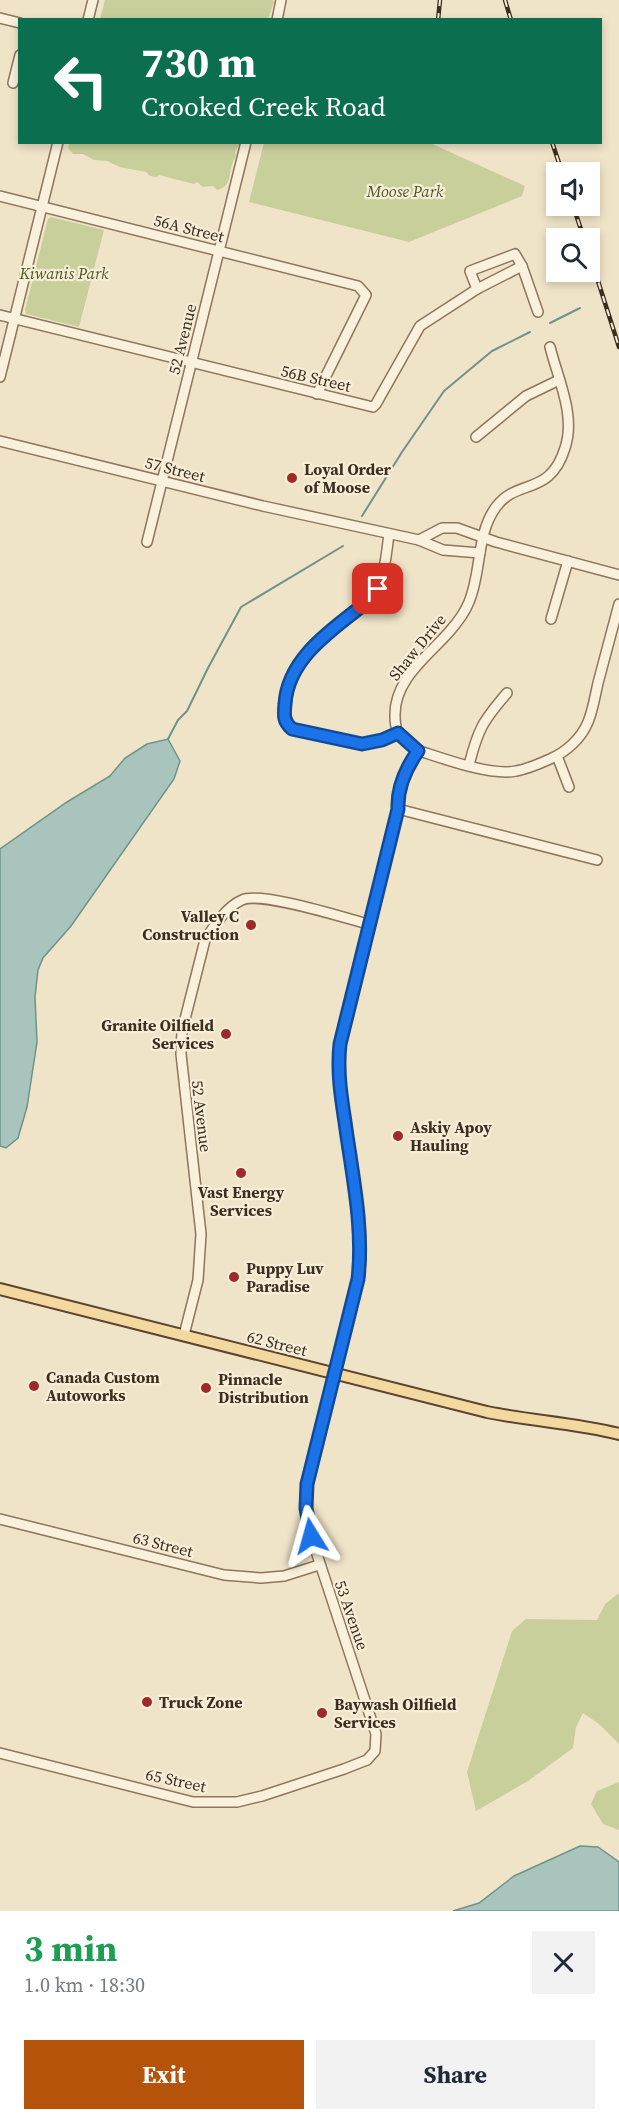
<!DOCTYPE html>
<meta charset="utf-8">
<style>
body{margin:0;font-family:"Source Serif 4",serif;background:#f2f2f3;color:#1f2937;height:100vh;display:flex;flex-direction:column;font-size:22px;white-space:nowrap}
*{box-sizing:border-box;margin:0}
p{font-size:20px;color:#747a83}
.icon{flex:none;width:33px;height:33px;fill:none;stroke:currentColor;stroke-width:2;stroke-linecap:round;stroke-linejoin:round}
.map{position:relative;height:1911px;overflow:hidden}
.sheet{display:flex;flex-direction:column;background:#fff;flex:1}
.sheet>*{flex:none}
.banner{position:absolute;left:18px;top:18px;width:584px;height:126px;border-radius:0px;box-shadow:0 3px 9px #0003;background:#0b6e4f;color:#fff;overflow:hidden}
.fabs{position:absolute;left:546px;top:162px;display:grid;gap:12px}
.fabs a{display:grid;place-items:center;width:54px;height:54px;border-radius:0px;background:#fff;box-shadow:0 3px 9px #0003;font-size:30px}
.pin{position:absolute;display:grid;place-items:center;width:51px;height:51px;color:#fff;margin:-26px;border-radius:12px;box-shadow:0 3px 9px #0006}
.me{position:absolute;width:66px;margin:-33px;rotate:352deg;stroke-linejoin:round;filter:drop-shadow(0 0 4px #0008)}
.turn{display:flex;align-items:center;gap:21px;height:126px;padding:0 24px;font-size:27px}
.turn .icon{width:78px;height:78px;stroke-width:2.5}
.turn b{display:block;font-size:42px;line-height:51px}
.round{display:grid;place-items:center;flex:none;width:63px;height:63px;border-radius:0px;background:#f2f2f3}
.summary{display:flex;align-items:center;justify-content:space-between;height:102px;padding:0 24px}
h1{font-size:36px;font-weight:700;line-height:45px;color:#1e9e55}
.primary-button{display:flex;gap:12px;margin-top:auto;padding:12px 24px}
.primary-button a{flex:1;height:69px;border-radius:0px;background:#b45309;color:#fff;font-size:24px;font-weight:700;line-height:69px;text-align:center}
.primary-button a+a{background:#f2f2f3;color:#1f2937}
.map>svg:first-child{display:block}
</style>
<div class="map">
<svg width="619" height="1911" viewBox="0 0 619 1911">
<rect width="100%" height="100%" fill="#f0e4c8"/>
<g fill="#c9cf9b">
<polygon points="105,0 273,0 274,2 268,19 100,19"/>
<path d="M70,142H240V143L235,152L236,157C226,169 235,186 217,190L213,186L203,187L197,182L194,184L159,175L157,177L150,176L146,172L120,167L107,161L94,160L83,154H73L68,148Z"/>
<polygon points="264,143 430,143 525,186 522,196 409,242 249,202"/>
<polygon points="51,217 104,230 79,327 26,314 25,310 48,219"/>
<polygon points="619,1593 619,1744 599,1724 583,1713 576,1727 573,1748 528,1781 476,1811 467,1772 512,1631 526,1619 597,1620 605,1604"/>
<polygon points="619,1782 619,1830 603,1824 591,1804 597,1791"/>
</g>
<g fill="#a9c4bc" stroke="#6f938a" stroke-width="1.5">
<polygon points="168,739 180,761 174,779 71,926 43,958 38,970 35,997 37,1042 27,1107 18,1138 6,1148 0,1146 0,849 67,802 110,776 125,758 147,744"/>
<polygon points="580,1846 598,1847 619,1862 619,1911 453,1911 479,1903 514,1876"/>
</g>
<g fill="none" stroke-linecap="round" stroke-linejoin="round">
<g stroke="#6f938a" stroke-width="2">
<polyline points="550,323 580,308"/>
<polyline points="362,516 402,452 444,391 492,351 530,332"/>
<polyline points="168,739 178,720 187,711 208,668 241,607 343,546"/>
</g>
<defs>
<g id="minor">
<polyline points="0,18 20,23"/>
<polyline points="88,20 93,0"/>
<polyline points="277,20 281,0"/>
<polyline points="13,83 20,55"/>
<polyline points="0,196 358,286 366,295 317,394"/>
<polyline points="477,289 470,271 515,254 522,266 538,312"/>
<polyline points="0,315 373,407 376,404 420,326 477,289 522,266"/>
<path d="M550,347C558,379 576,416 565,448C550,497 517,478 496,507C476,534 482,571 469,602C465,612 457,623 449,632C427,657 394,680 395,716C395,727 397,733 405,740C411,744 416,750 423,752C447,760 492,776 516,771C528,769 539,764 550,759C566,752 581,739 588,722C593,710 595,696 598,683C605,656 612,630 619,604"/>
<polyline points="0,377 58,142"/>
<polyline points="476,437 526,396 559,380"/>
<polyline points="0,441 263,506 419,540 443,550 480,553"/>
<path d="M389,534C386,556 385,579 372,598C338,627 288,655 284,704C284,715 283,721 292,729L362,744L382,740L398,733"/>
<polyline points="419,540 442,528 457,528 496,542 619,575"/>
<polyline points="147,542 246,142"/>
<polyline points="551,619 568,561"/>
<polyline points="557,756 569,787"/>
<path d="M469,765C478,729 483,721 507,693"/>
<polyline points="398,809 597,860"/>
<path d="M184,1335L198,1280L201,1234L181,1054L182,1031L205,940C214,926 226,907 242,900C261,891 345,918 368,924"/>
<polyline points="0,1519 224,1575 261,1578 284,1576 319,1565"/>
<path d="M0,1753L193,1802H237L262,1796L344,1769L367,1760L375,1751L376,1734L311,1536L306,1508L307,1484L359,1279L361,1256L354,1184L339,1077L340,1044L398,809C397,788 406,768 418,751"/>
</g>
<path id="major" d="M0,1289L487,1412C531,1421 576,1423 619,1434"/>
</defs>
<use href="#minor" stroke="#8d765c" stroke-width="12"/>
<use href="#major" stroke="#5b4430" stroke-width="14"/>
<use href="#minor" stroke="#faf1dc" stroke-width="9"/>
<use href="#major" stroke="#f3d9a0" stroke-width="10"/>
<defs>
<g id="rail">
<polyline points="505,0 511,20"/>
<polyline points="438,20 440,0"/>
<polyline points="552,142 562,172"/>
<polyline points="573,206 584,238"/>
<polyline points="590,256 619,347"/>
</g>
</defs>
<use href="#rail" stroke="#3d2e20" stroke-width="4.5"/>
<use href="#rail" stroke="#f7eed8" stroke-width="2" stroke-dasharray="7" stroke-linecap="butt"/>
</g>
<g fill="none" stroke-linecap="round" stroke-linejoin="round">
<defs>
<path id="route" d="M311,1536L306,1508L307,1484L358,1279C364,1227 352,1174 345,1122C341,1096 337,1071 340,1044L398,809C397,788 406,768 418,751L398,733L382,740L362,744L292,729C283,721 284,715 285,704C288,655 338,626 372,598L378,589"/>
</defs>
<use href="#route" stroke="#114b97" stroke-width="15"/>
<use href="#route" stroke="#1a73e8" stroke-width="10"/>
</g>
<g fill="#9e2a2b" stroke="#f7eed8" stroke-width="2">
<circle cx="292" cy="478" r="6"/>
<circle cx="251" cy="925" r="6"/>
<circle cx="226" cy="1034" r="6"/>
<circle cx="398" cy="1136" r="6"/>
<circle cx="241" cy="1173" r="6"/>
<circle cx="234" cy="1277" r="6"/>
<circle cx="34" cy="1386" r="6"/>
<circle cx="206" cy="1388" r="6"/>
<circle cx="147" cy="1702" r="6"/>
<circle cx="322" cy="1713" r="6"/>
</g>
<g text-anchor="middle" stroke-width="4.5" stroke-linejoin="round" paint-order="stroke">
<g font-size="16" font-style="italic" fill="#4d5a26" stroke="#f7eed8">
<text x="405" y="197">Moose Park</text>
<text x="64" y="279">Kiwanis Park</text>
</g>
<g font-size="16" fill="#3d2e20" stroke="#f7eed8">
<text transform="translate(189 228) rotate(14)" y="6">56A Street</text>
<text transform="translate(182 339) rotate(-76)" y="6">52 Avenue</text>
<text transform="translate(316 378) rotate(13)" y="6">56B Street</text>
<text transform="translate(175 469) rotate(14)" y="6">57 Street</text>
<text transform="translate(417 647) rotate(-51)" y="6">Shaw Drive</text>
<text transform="translate(202 1116) rotate(83)" y="6">52 Avenue</text>
<text transform="translate(277 1343) rotate(14)" y="6">62 Street</text>
<text transform="translate(163 1544) rotate(14)" y="6">63 Street</text>
<text transform="translate(352 1615) rotate(71)" y="6">53 Avenue</text>
<text transform="translate(176 1780) rotate(12)" y="6">65 Street</text>
</g>
<g font-size="16" font-weight="bold" fill="#3d2e20" stroke="#f7eed8" text-anchor="start">
<text x="304" y="475">Loyal Order<tspan x="304" dy="18">of Moose</tspan></text>
<text x="239" y="922" text-anchor="end">Valley C<tspan x="239" dy="18">Construction</tspan></text>
<text x="214" y="1031" text-anchor="end">Granite Oilfield<tspan x="214" dy="18">Services</tspan></text>
<text x="410" y="1133">Askiy Apoy<tspan x="410" dy="18">Hauling</tspan></text>
<text x="241" y="1198" text-anchor="middle">Vast Energy<tspan x="241" dy="18">Services</tspan></text>
<text x="246" y="1274">Puppy Luv<tspan x="246" dy="18">Paradise</tspan></text>
<text x="46" y="1383">Canada Custom<tspan x="46" dy="18">Autoworks</tspan></text>
<text x="218" y="1385">Pinnacle<tspan x="218" dy="18">Distribution</tspan></text>
<text x="159" y="1708">Truck Zone</text>
<text x="334" y="1710">Baywash Oilfield<tspan x="334" dy="18">Services</tspan></text>
</g>
</g>
</svg>
<div class="fabs">
<a><svg class="icon" aria-label="sound" viewBox="0 0 24 24"><path d="M4 9h4l5-4v14l-5-4H4zM17 9q2 3 0 6"/></svg></a>
<a><svg class="icon" aria-label="search" viewBox="0 0 24 24"><circle cx="10" cy="10" r="6"/><path d="M15 15l6 6"/></svg></a>
</div>
<div class="pin" style="left:378px;top:589px;background:#d93025"><svg class="icon" aria-label="arrive" viewBox="0 0 24 24"><path d="M6 21V4h12l-3 4 3 4H6"/></svg></div>
<svg class="me" style="left:311px;top:1536px" viewBox="-20 -20 40 40"><path d="M0-17L14 15 0 8-14 15z" fill="#1a73e8" stroke="#fff" stroke-width="4"/></svg>
<div class="banner">
<div class="turn"><svg class="icon" aria-label="left" viewBox="0 0 24 24"><path d="M17 20v-9H6M10 6l-5 5 5 5"/></svg><div><b>730 m</b>Crooked Creek Road</div></div>
</div>
</div>
<section class="sheet">
<div class="summary"><div><h1>3 min</h1><p>1.0 km · 18:30</p></div><a class="round"><svg class="icon" aria-label="close" viewBox="0 0 24 24"><path d="M6 6l12 12M18 6L6 18"/></svg></a></div>
<div class="primary-button"><a>Exit</a><a>Share</a></div>
</section>
